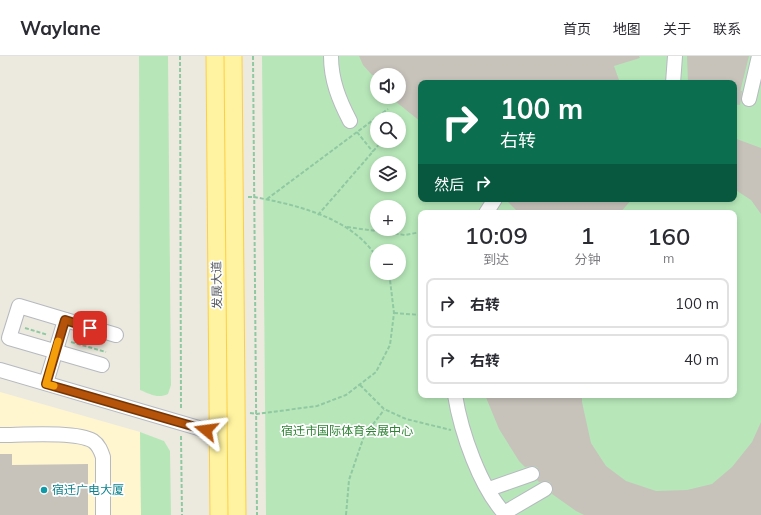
<!DOCTYPE html>
<html lang="zh">
<meta charset="utf-8">
<style>
body{margin:0;font-family:Mulish,"Noto Sans SC",sans-serif;background:#f2f2f3;color:#2b2b33;height:100vh;display:flex;flex-direction:column;font-size:15px;white-space:nowrap}
*{box-sizing:border-box;margin:0}
p{font-size:13px;color:#7c7c81}
.icon{flex:none;width:22px;height:22px;fill:none;stroke:currentColor;stroke-width:2;stroke-linecap:round;stroke-linejoin:round}
.map{position:relative;flex:1;overflow:hidden}
.drawer{position:absolute;left:418px;top:154px;width:319px;height:188px;display:flex;flex-direction:column;background:#fff;border-radius:8px;box-shadow:0 2px 6px #0003}
.drawer>*{flex:none}
.hud{position:absolute;left:418px;top:24px;width:319px;height:122px;border-radius:8px;box-shadow:0 2px 6px #0003;background:#0b6e4f;color:#fff;overflow:hidden}
.tools{position:absolute;left:370px;top:12px;display:grid;gap:8px}
.tools a{display:grid;place-items:center;width:36px;height:36px;border-radius:50%;background:#fff;box-shadow:0 2px 6px #0003;font-size:20px}
.pin{position:absolute;display:grid;place-items:center;width:34px;height:34px;color:#fff;margin:-17px;border-radius:8px;box-shadow:0 2px 6px #0006}
.me{position:absolute;width:44px;margin:-22px;rotate:286deg;stroke-linejoin:round;filter:drop-shadow(0 0 3px #0008)}
.turn{display:flex;align-items:center;gap:14px;height:84px;padding:0 16px;font-size:18px}
.turn .icon{width:52px;height:52px;stroke-width:2.5}
.turn b{display:block;font-size:28px;line-height:34px}
.then{display:flex;align-items:center;height:38px;padding:0 16px;background:#0003;gap:8px;font-size:15px}
.eta{display:flex;justify-content:space-evenly;align-items:center;height:68px;text-align:center}
.eta b{font-size:24px;font-weight:600;line-height:28px}
ul{padding:0;list-style:none}
li{display:flex;align-items:center;gap:12px;height:50px;margin:0 8px 6px;padding:0 8px;border:2px solid #e1e1e2;border-radius:8px}
li div{flex:1}
li b{display:block;font-size:15px}
li em{font-style:normal}
header{display:flex;align-items:center;gap:24px;box-sizing:border-box;height:56px;padding:0 20px;background:#fff;border-bottom:1px solid #e1e1e2}
header strong{font-size:19px}
nav{display:flex;gap:22px;margin-inline-start:auto;font-size:14px}
.map>svg:first-child{display:block}
</style>
<header>
<strong>Waylane</strong>
<nav><a>首页</a><a>地图</a><a>关于</a><a>联系</a></nav>
</header>
<div class="map">
<svg width="761" height="459" viewBox="0 0 761 459">
<rect width="100%" height="100%" fill="#eceade"/>
<polygon fill="#fff6d0" points="0,336 140,376 141,459 0,459"/>
<g fill="#b7e7b9" fill-rule="evenodd">
<path d="M139,0H168L171,329L168,338C158,343 150,338 140,334Z"/>
<path d="M262,0H761V459H266ZM377,19H399V41H377ZM421,27H734V143H421ZM377,63H399V85H377ZM377,107H399V129H377ZM377,151H399V173H377ZM421,157H734V339H421ZM377,195H399V217H377Z"/>
<polygon points="140,376 164,385 170,395 171,459 141,459"/>
</g>
<g fill="#c7c3bb">
<polygon points="359,0 639,0 640,2 614,10 619,24 611,27 421,27 421,66 390,41 399,41 399,19 372,19 363,9"/>
<polygon points="687,0 749,0 737,48 734,47 734,27 688,27"/>
<polygon points="734,82 761,92 761,158 751,144 734,133"/>
<polygon points="505,143 632,143 620,157 519,157"/>
<polygon points="485,339 582,339 582,346 591,387 606,410 626,425 656,435 687,434 712,428 732,411 752,386 761,366 761,459 584,459 576,455 552,438 553,433 550,426 545,425 539,426 537,424 540,420 540,416 537,411 533,410 525,411 519,405 499,373"/>
<polygon points="0,398 12,398 12,409 88,408 88,459 0,459"/>
</g>
<g fill="none" stroke-linecap="round" stroke-linejoin="round">
<polyline stroke="#c7c6bf" stroke-width="14" stroke-dasharray="14 7" stroke-linecap="butt" points="734,41 741,42"/>
<defs>
<g id="minor">
<path d="M331,0C331,24 339,44 350,65"/>
<polyline points="673,27 675,0"/>
<polyline points="749,43 759,0"/>
<polyline points="486,157 495,143"/>
<polyline points="102,309 9,282 19,250 116,279"/>
<polyline points="0,314 219,378"/>
<polyline points="46,327 65,264"/>
<path d="M455,339C461,376 480,432 506,459"/>
<path d="M0,379C22,379 76,375 93,385C99,389 101,395 103,401V459"/>
<polyline points="489,433 532,418"/>
<polyline points="504,457 545,433"/>
</g>
<g id="major">
<polyline points="215,0 219,459"/>
<polyline points="233,0 237,459"/>
</g>
</defs>
<use href="#minor" stroke="#b6b9bf" stroke-width="16"/>
<use href="#major" stroke="#fdcf46" stroke-width="19"/>
<g stroke="#90c8a2" stroke-width="2" stroke-dasharray="4 2" stroke-linecap="butt">
<polyline points="180,0 181,354"/>
<polyline points="253,0 257,459"/>
<polyline points="357,76 373,96"/>
<path d="M248,141H254C297,149 353,162 377,202"/>
<polyline points="267,143 388,53"/>
<polyline points="318,159 382,85"/>
<polyline points="347,171 405,179 421,176"/>
<polyline points="394,257 421,259"/>
<polyline points="25,272 48,279"/>
<polyline points="71,286 106,296"/>
<polyline points="360,329 384,353 406,363 451,374"/>
<polyline points="250,357 257,358 317,350 346,339 376,316 390,289 394,257 390,224 386,217"/>
<polyline points="181,380 182,459"/>
<polyline points="346,459 349,424 364,380 384,354"/>
</g>
<use href="#minor" stroke="#fff" stroke-width="14"/>
<use href="#major" stroke="#fff2a0" stroke-width="17"/>
</g>
<g fill="none" stroke-linecap="round" stroke-linejoin="round">
<defs>
<polyline id="route" points="90,272 65,264 46,328 206,374"/>
</defs>
<use href="#route" stroke="#753606" stroke-width="10"/>
<use href="#route" stroke="#b45309" stroke-width="7"/>
<polyline stroke="#f59e0b" stroke-width="7" points="54,330 46,328 58,285"/>
</g>
<circle fill="#0f9aa8" stroke="#fff" stroke-width="1.5" cx="44" cy="434" r="4"/>
<g text-anchor="middle" stroke-width="3.5" stroke-linejoin="round" paint-order="stroke">
<g font-size="12" fill="#575b61" stroke="#fff">
<text transform="translate(217 229) rotate(-91)" y="4">发展大道</text>
</g>
<g font-size="12" fill="#2d8433" stroke="#fff">
<text x="347" y="379">宿迁市国际体育会展中心</text>
</g>
<g font-size="12" fill="#0d838f" stroke="#fff" text-anchor="start">
<text x="52" y="438">宿迁广电大厦</text>
</g>
</g>
</svg>
<div class="tools">
<a><svg class="icon" aria-label="sound" viewBox="0 0 24 24"><path d="M4 9h4l5-4v14l-5-4H4zM17 9q2 3 0 6"/></svg></a>
<a><svg class="icon" aria-label="search" viewBox="0 0 24 24"><circle cx="10" cy="10" r="6"/><path d="M15 15l6 6"/></svg></a>
<a><svg class="icon" aria-label="layers" viewBox="0 0 24 24"><path d="M12 4l9 5-9 5-9-5zM3 14l9 5 9-5"/></svg></a>
<a>+</a>
<a>−</a>
</div>
<div class="pin" style="left:90px;top:272px;background:#d93025"><svg class="icon" aria-label="arrive" viewBox="0 0 24 24"><path d="M6 21V4h12l-3 4 3 4H6"/></svg></div>
<svg class="me" style="left:206px;top:374px" viewBox="-20 -20 40 40"><path d="M0-17L14 15 0 8-14 15z" fill="#b45309" stroke="#fff" stroke-width="4"/></svg>
<div class="hud">
<div class="turn"><svg class="icon" aria-label="right" viewBox="0 0 24 24"><path d="M7 20v-9h11M14 6l5 5-5 5"/></svg><div><b>100 m</b>右转</div></div>
<div class="then">然后<svg class="icon" aria-label="right" viewBox="0 0 24 24"><path d="M7 20v-9h11M14 6l5 5-5 5"/></svg></div>
</div>
<section class="drawer">
<div class="eta">
<div><b>10:09</b><p>到达</p></div>
<div><b>1</b><p>分钟</p></div>
<div><b>160</b><p>m</p></div>
</div>
<ul>
<li><svg class="icon" aria-label="right" viewBox="0 0 24 24"><path d="M7 20v-9h11M14 6l5 5-5 5"/></svg><div><b>右转</b></div><em>100 m</em></li>
<li><svg class="icon" aria-label="right" viewBox="0 0 24 24"><path d="M7 20v-9h11M14 6l5 5-5 5"/></svg><div><b>右转</b></div><em>40 m</em></li>
</ul>
</section>
</div>
